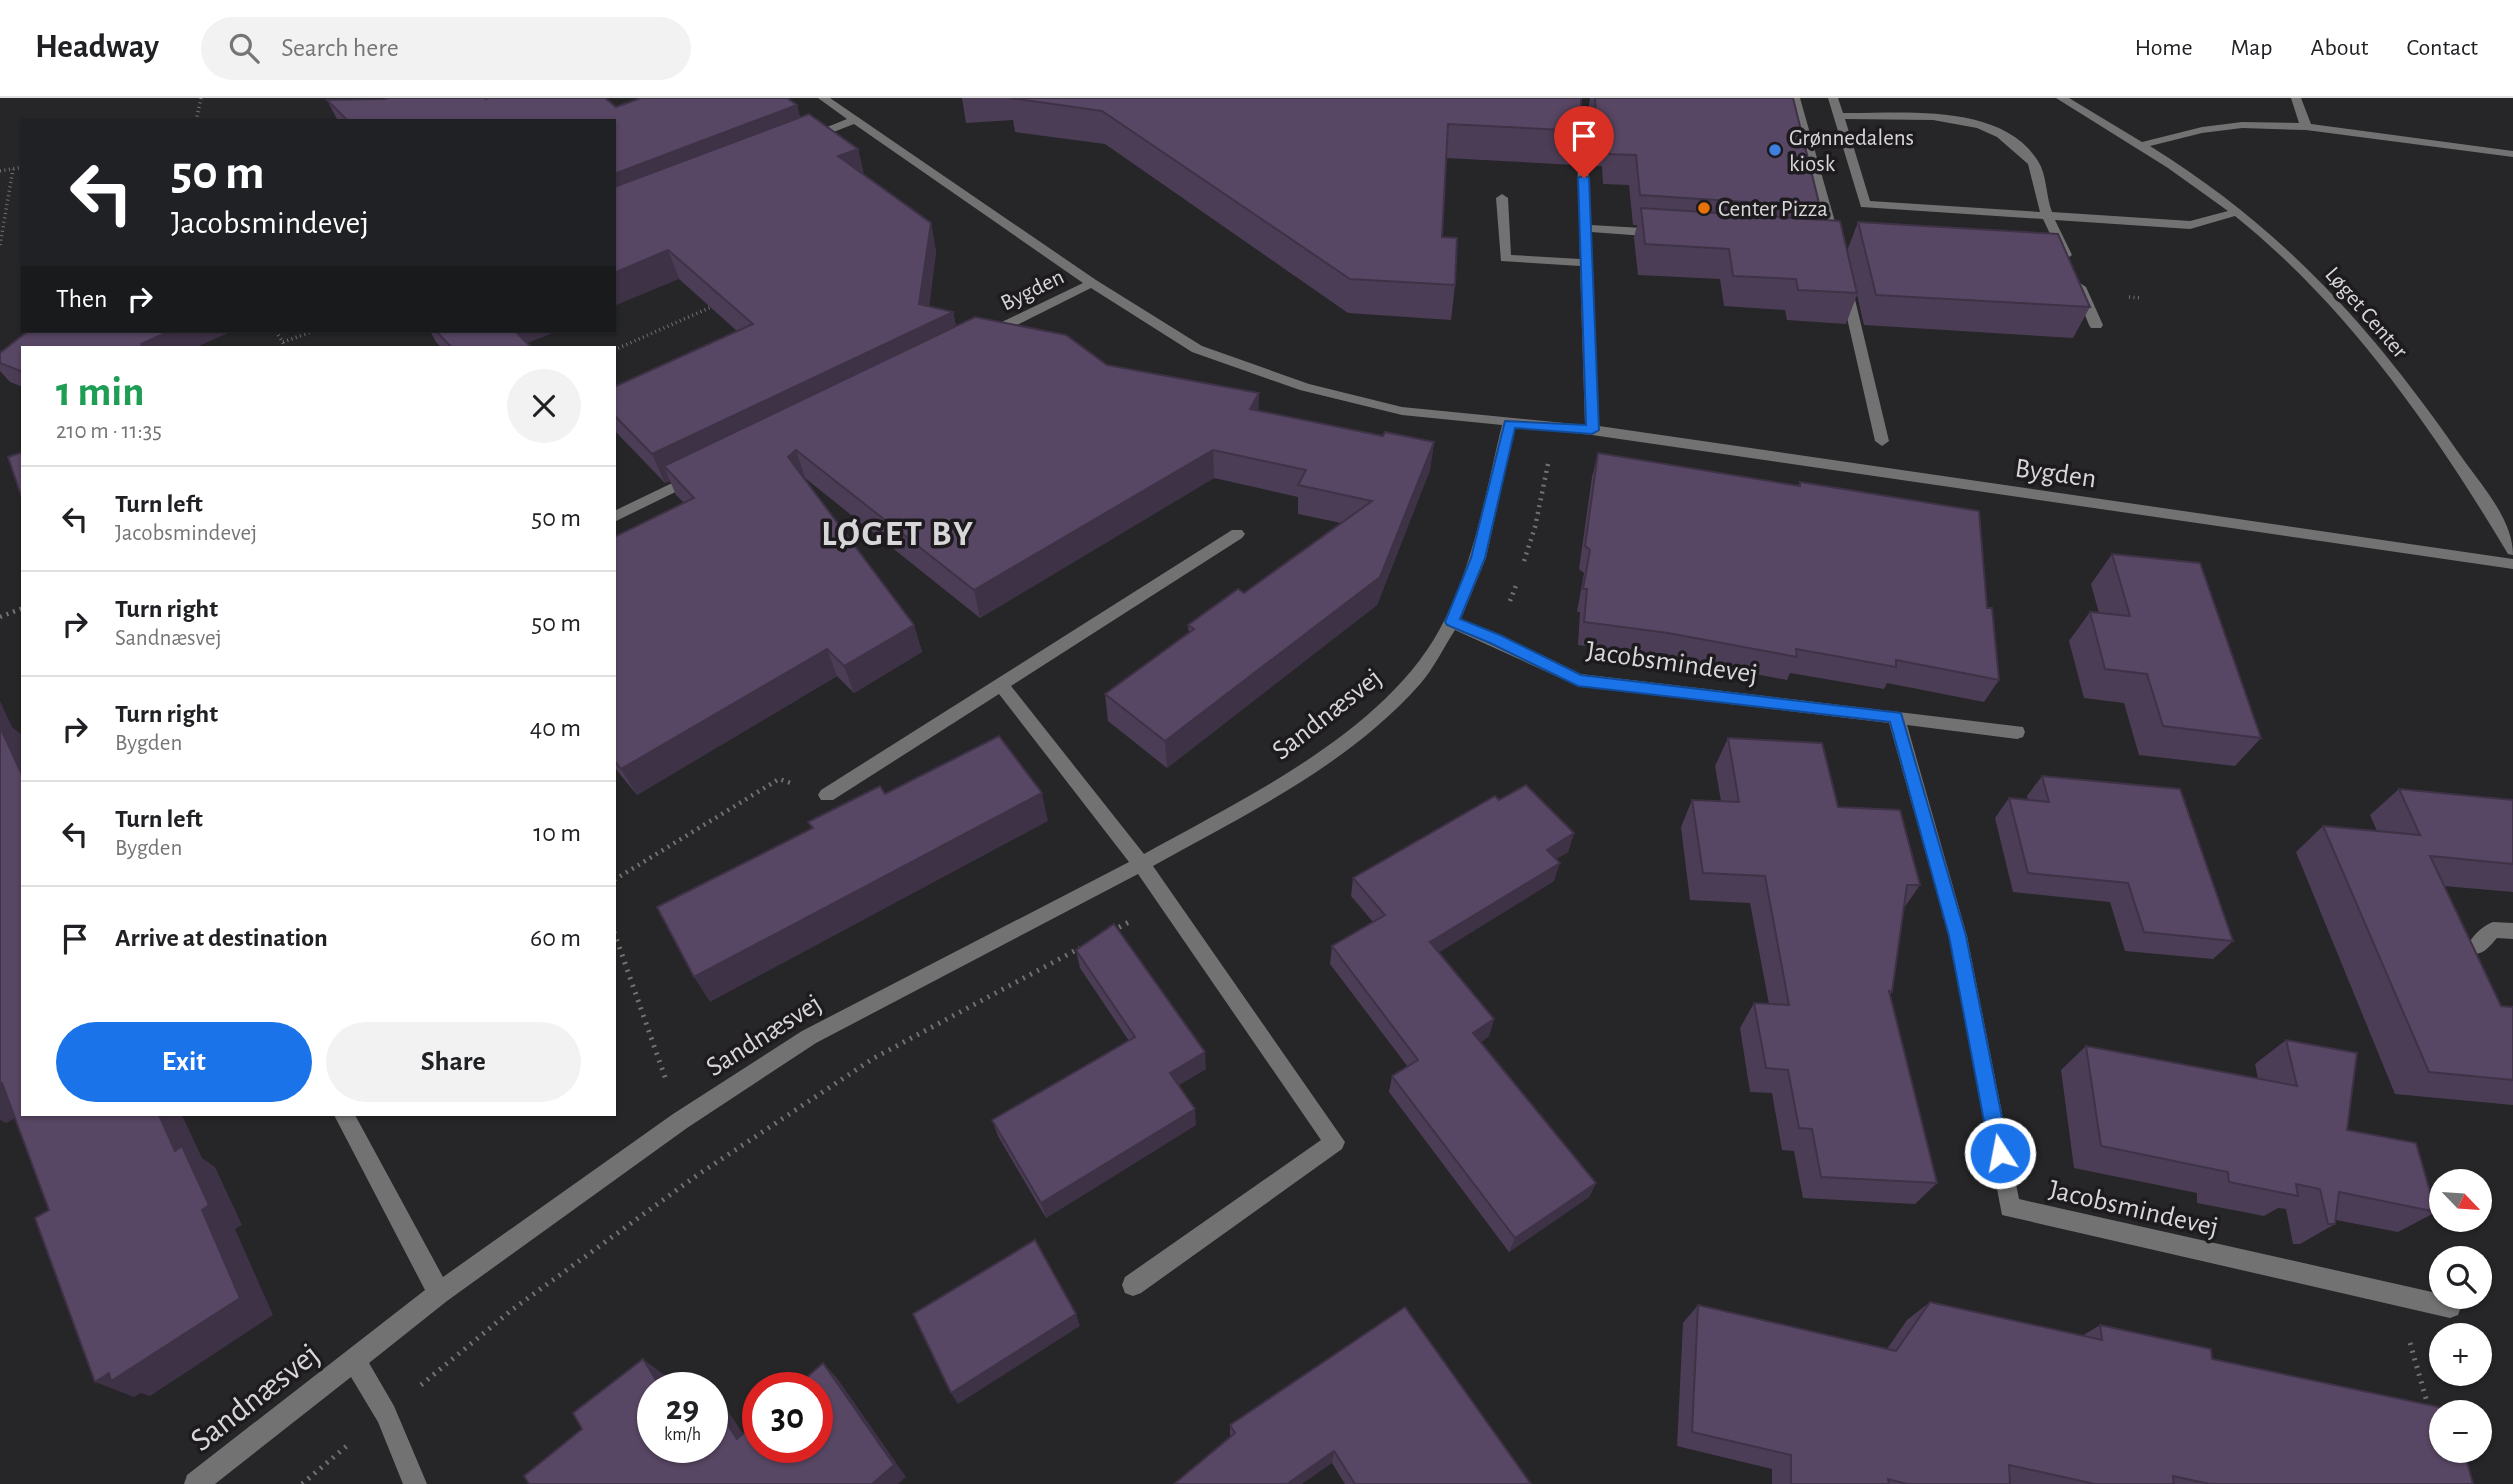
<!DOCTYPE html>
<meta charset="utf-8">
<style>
body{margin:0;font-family:"Alegreya Sans",sans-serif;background:#f2f2f2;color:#202124;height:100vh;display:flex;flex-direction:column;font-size:26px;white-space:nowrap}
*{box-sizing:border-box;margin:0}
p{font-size:23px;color:#757577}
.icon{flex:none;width:38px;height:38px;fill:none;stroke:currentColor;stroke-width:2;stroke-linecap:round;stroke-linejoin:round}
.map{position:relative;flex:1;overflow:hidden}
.drawer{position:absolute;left:21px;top:248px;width:595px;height:770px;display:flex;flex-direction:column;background:#fff;border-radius:0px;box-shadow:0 2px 5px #0004}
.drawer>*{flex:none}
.banner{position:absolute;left:21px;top:21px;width:595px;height:214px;border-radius:0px;box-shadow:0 2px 5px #0004;background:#202124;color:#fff;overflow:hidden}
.needle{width:46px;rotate:115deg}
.controls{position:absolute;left:2429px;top:1071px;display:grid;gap:14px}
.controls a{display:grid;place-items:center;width:63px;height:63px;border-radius:50%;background:#fff;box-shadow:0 2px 5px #0004;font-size:35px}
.speed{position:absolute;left:637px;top:1274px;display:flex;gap:14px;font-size:35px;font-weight:700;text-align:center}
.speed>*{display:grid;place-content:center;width:91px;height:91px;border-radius:50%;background:#fff;box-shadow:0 2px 5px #0004;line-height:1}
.speed small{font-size:18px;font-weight:400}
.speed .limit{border:10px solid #d22;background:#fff;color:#111}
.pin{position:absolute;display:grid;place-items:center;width:60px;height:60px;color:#fff;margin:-72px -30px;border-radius:50% 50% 50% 0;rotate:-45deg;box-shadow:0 0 7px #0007}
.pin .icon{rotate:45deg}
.me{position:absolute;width:77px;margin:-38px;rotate:349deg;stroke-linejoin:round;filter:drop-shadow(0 0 5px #0008)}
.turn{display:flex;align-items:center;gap:24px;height:147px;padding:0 35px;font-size:32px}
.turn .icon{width:91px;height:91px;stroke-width:2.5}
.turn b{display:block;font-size:49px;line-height:60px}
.then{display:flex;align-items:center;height:66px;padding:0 35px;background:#0003;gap:14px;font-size:26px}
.round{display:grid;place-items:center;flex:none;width:74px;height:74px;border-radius:37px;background:#f2f2f2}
.head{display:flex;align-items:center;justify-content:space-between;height:119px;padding:0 35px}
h1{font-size:42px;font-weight:600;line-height:52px;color:#1e9e55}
.primary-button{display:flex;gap:14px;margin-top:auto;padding:14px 35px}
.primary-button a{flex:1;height:80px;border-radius:42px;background:#1a73e8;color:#fff;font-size:28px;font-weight:600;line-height:80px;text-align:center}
.primary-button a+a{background:#f2f2f2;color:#202124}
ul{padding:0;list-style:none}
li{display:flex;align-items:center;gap:21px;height:105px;padding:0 35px;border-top:2px solid #e0e0e0}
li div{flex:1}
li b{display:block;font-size:26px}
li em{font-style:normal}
header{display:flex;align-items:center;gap:42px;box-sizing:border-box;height:98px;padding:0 35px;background:#fff;border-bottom:2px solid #e0e0e0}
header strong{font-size:33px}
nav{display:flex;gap:38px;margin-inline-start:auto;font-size:24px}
.search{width:490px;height:63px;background:#f2f2f2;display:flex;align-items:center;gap:18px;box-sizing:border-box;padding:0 24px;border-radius:38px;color:#757577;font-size:26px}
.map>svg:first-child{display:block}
</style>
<header>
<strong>Headway</strong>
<div class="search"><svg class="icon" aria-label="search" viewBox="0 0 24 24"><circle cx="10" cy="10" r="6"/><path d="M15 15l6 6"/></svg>Search here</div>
<nav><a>Home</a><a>Map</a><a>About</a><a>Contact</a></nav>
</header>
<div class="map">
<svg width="2513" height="1386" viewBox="0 0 2513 1386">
<rect width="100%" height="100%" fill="#262527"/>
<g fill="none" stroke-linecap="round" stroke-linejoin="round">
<g stroke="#717072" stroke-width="3.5" stroke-dasharray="1 3.5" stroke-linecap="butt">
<polyline points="196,23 201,0"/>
<polyline points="0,73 23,69"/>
<polyline points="0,147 13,71"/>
<polyline points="2129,199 2141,200"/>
<polyline points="276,233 286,250"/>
<polyline points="283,244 314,233"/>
<polyline points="614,252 716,207"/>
</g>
<g stroke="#717072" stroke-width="4.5" stroke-dasharray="2 5" stroke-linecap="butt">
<polyline points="1524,463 1535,429 1548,366"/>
<polyline points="1510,503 1517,485"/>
<polyline points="0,519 23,510"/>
<polyline points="614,782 779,681 791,685"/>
</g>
<g stroke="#717072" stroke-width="5" stroke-dasharray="2 6" stroke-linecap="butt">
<polyline points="1112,833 1129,824"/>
<polyline points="614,834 666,982"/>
<polyline points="2410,1245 2429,1311"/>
<polyline points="421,1287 513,1211 696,1078 874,960 1080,850"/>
<polyline points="302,1386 349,1346"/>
</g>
<g fill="#737273" fill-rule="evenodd">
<path d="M818,0H830L1096,182L1202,248L1309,286L1402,309L1585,327L1580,168L1501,163L1496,100L1502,96L1508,100L1511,157L1580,161L1576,10L1585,8L1591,127L1659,131L1665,135L1659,139L1591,134L1599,328L2513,461V471L1592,337L1515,329L1486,460L1461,521L1501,537L1581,576L2023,629L2025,634L2023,639L2017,641L1907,627L1967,838L2019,1101L2441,1196V1199L2458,1201L2461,1209L2458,1217L2450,1220L2002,1117L1949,838L1889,625L1578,588L1455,532C1444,549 1434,570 1421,585C1349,667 1246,716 1153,768L1345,1044L1342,1051L1141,1195L1133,1198L1125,1195L1122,1187L1125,1179L1321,1042L1138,776L816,945L687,1030L447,1203L369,1265L394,1308L427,1386H403L378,1324L351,1279L215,1386H184L187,1377L425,1192L334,1017H355L443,1179L673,1016L802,933L1129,764L999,596L833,702H821L818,697L821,692L1232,432H1242L1245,436L1242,440L1011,588L1144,756C1246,699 1392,631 1445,521C1475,460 1486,393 1502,327L1402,317L1300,292L1192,254L1091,190L993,239H983V233L1083,185L854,26L813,42H805V38L847,21Z"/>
<polygon points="1790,0 1800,0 1841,145 1839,148 1829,145"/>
<path d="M1828,0H1838L1843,15C1902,16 2001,4 2038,63C2047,77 2046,99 2052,114L2190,123L2228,113L2168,70L2056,0H2069L2142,44L2202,29L2242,24L2299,25L2291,0H2301L2311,26L2513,53V59L2306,32L2242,30L2202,35L2150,48C2285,132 2373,231 2463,361C2483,389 2513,422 2513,457L2508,456C2434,332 2348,209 2235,118L2190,131L2055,122L2072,157L2066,161L2060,157L2043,121L1861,109ZM1845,21L1933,22L1977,30L1997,39L2028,66L2040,114L1870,103Z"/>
<polygon points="1846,185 1852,189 1889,343 1882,348 1875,343 1840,189"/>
<polygon points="2080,185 2086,189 2103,227 2101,230 2091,230 2089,227 2074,189"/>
<polygon points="693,375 698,377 700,380 698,383 614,424 614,413"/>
<path d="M2493,824L2513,825V841L2497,840C2489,849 2482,859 2469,855L2467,849C2471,839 2482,828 2493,824Z"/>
</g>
</g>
<g fill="#4c3d56">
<polygon points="962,0 1581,0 1582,33 1576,67 1446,60 1442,139 1455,187 1451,222 1348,215 1105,46 1015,34 1013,22 966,25"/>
<polygon points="1590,0 1793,0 1820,109 1815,122 1847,153 1858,124 2090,209 2073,240 1864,227 1857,197 1846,226 1787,222 1785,212 1724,208 1720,181 1638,177 1634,140 1637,127 1633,127 1629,87 1603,86 1602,68 1591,68 1589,7"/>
<polygon points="385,1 616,9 797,7 800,19 858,51 864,77 931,125 936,154 929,209 953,214 956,228 1107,267 1259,295 1258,313 1383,338 1434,344 1430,372 1377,507 1167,670 1108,623 1105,596 1189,535 1188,527 1244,495 1341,425 1298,416 1298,399 1214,380 980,520 805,380 805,381 914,527 922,554 854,595 837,578 637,697 614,669 614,439 684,405 676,397 670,383 665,385 614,332 614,289 737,233 679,181 614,23 338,23 327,2"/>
<polygon points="28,233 232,233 194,250 23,250 23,289 10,284 0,273 0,255"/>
<polygon points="430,233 557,233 527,245 532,250 442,250 436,244"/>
<polygon points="1598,355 1798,388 1800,384 1987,510 1999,582 1984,604 1887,585 1884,591 1790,575 1787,582 1660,558 1578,547 1580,514 1577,514 1584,475 1579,471 1592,379"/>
<polygon points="2112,456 2261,640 2235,668 2139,657 2124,605 2084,600 2069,543 2090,514 2099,515 2091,486"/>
<polygon points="1728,640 1838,709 1920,787 1904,810 1892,894 1890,897 1937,1085 1915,1106 1803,1100 1794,1053 1782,1052 1772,995 1750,994 1740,930 1754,905 1769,906 1750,805 1690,802 1681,729 1692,702 1721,703 1715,668"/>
<polygon points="2042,678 2233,843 2213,861 2125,853 2110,804 2013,794 1995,720 2009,700 2028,702 2027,698"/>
<polygon points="2399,691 2513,702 2513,794 2444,788 2501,908 2513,909 2513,1007 2395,996 2296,754 2323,728 2377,733 2370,717"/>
<polygon points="1499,702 1574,735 1568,754 1556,761 1554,783 1439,854 1494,921 1489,938 1481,944 1596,1085 1589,1099 1509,1154 1389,994 1392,978 1408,969 1330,866 1332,848 1373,824 1351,798 1353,780"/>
<polygon points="1076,852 1206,971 1179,987 1196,1027 1046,1120 998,1038 992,1022 1129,943 1080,870"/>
<polygon points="2286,942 2347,1032 2436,1114 2398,1134 2336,1122 2335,1126 2300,1146 2293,1146 2286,1111 2278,1110 2264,1118 2197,1105 2197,1095 2074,1070 2061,972 2086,948 2258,981 2255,966"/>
<polygon points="1930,1204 2082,1238 2100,1227 2212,1261 2473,1386 1772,1386 1772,1371 1677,1348 1683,1225 1698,1207 1887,1251 1907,1222"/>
<polygon points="1230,1327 1531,1386 1345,1386 1332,1365 1230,1338"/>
</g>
<g fill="#3e3246">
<polygon points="797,7 804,35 614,109 614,76"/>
<polygon points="858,51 864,79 838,58"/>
<polygon points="931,125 936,154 927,226 953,214 959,242 664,368 670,383 665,385 652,356 919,206"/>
<polygon points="668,152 679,181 614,208 614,175"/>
<polygon points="170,233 232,233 194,250 143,250 141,246"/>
<polygon points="509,233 557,233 517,249"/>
<polygon points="1259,295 1258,323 1250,311"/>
<polygon points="1434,344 1430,372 1377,507 1167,670 1165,643"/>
<polygon points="796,352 805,380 798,387 788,359"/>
<polygon points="1213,352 1214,380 980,520 974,492"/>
<polygon points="914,527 922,554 854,595 844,568"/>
<polygon points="827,551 837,578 637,697 621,671"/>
<polygon points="0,603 12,629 23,638 23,679 0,629"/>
<polygon points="1042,695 1048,723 710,904 694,879"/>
<polygon points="1574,735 1568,754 1542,770 1547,752"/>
<polygon points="1560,765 1554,783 1427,862 1430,844"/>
<polygon points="1494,921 1489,938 1469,951 1473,935"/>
<polygon points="1205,954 1206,971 1172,991 1170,975"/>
<polygon points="2,985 23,1016 6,1025 0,1022 0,986"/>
<polygon points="1195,1011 1196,1027 1046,1120 1041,1105"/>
<polygon points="159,1017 182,1017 202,1060 215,1069 242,1127 235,1131 273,1217 150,1298 141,1295 134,1299 95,1284 175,1053"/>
<polygon points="1596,1085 1589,1099 1509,1154 1515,1140"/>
<polygon points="1076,1216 1080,1228 958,1306 951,1295"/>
<polygon points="643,1261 663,1276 672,1290 661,1290"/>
<polygon points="823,1265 837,1280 906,1379 898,1386 872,1386"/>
<polygon points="712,1297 722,1304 755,1354 737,1341 712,1303"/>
<polygon points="1334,1353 1332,1365 1302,1386 1287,1386"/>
</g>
<g fill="#584764" stroke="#3e3246" stroke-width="2">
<polygon points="389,0 486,0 486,1 489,0 605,0 616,9 641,0 787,0 797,7 614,76 614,23 348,23 327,2 385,1"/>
<polygon points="1010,0 1581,0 1582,33 1448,26 1442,139 1457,140 1455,187 1350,181 1102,13"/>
<polygon points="1595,0 1793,0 1820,109 1640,97 1636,57 1609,56 1608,39 1597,38"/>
<polygon points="809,16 858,51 838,58 931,125 919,206 953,214 652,356 614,317 614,289 753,226 668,152 614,175 614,89"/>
<polygon points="1641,110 1840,123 1857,195 1798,192 1796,181 1733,178 1729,151 1645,146"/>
<polygon points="1858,124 2058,136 2090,209 1876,197"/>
<polygon points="975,219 1066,237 1107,267 1259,295 1250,311 1383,338 1385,334 1434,344 1380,479 1165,643 1105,596 1194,531 1188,527 1238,491 1244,495 1372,403 1298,387 1306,372 1213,352 974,492 796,352 788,359 914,527 844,568 827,551 621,671 614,662 614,439 694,400 664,368"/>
<polygon points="28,233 170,233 141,246 143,250 23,250 23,274 0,265 0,255"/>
<polygon points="436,233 515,233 532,250 452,250"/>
<polygon points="23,354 23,403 8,359"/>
<polygon points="1598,355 1800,388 1800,384 1979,413 1987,510 1992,510 1999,582 1896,562 1896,569 1796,551 1797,559 1668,535 1584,524 1587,491 1583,491 1590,452 1585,448"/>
<polygon points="2112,456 2200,465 2261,640 2163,628 2147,576 2105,571 2090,514 2130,518"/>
<polygon points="0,629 23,679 23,1017 159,1017 175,1053 182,1048 209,1107 202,1112 240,1200 111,1283 109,1275 95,1284 35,1120 49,1112 2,985 0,986"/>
<polygon points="999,638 1042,695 694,879 657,809 813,730 808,724 880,688 885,696"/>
<polygon points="1728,640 1822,645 1838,709 1900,712 1920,787 1907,787 1892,894 1889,893 1937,1085 1821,1079 1812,1031 1799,1030 1788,972 1766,970 1754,905 1789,907 1765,778 1703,775 1692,702 1739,704"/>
<polygon points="2042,678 2180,691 2233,843 2144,834 2128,785 2028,775 2009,700 2049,704"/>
<polygon points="1526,687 1574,735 1547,752 1560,765 1430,844 1494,921 1473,935 1596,1085 1515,1140 1392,978 1418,962 1332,848 1385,817 1353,780 1495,698 1499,702"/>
<polygon points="2399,691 2513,702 2513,766 2430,758 2501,908 2513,909 2513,982 2429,974 2323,728 2420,737"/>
<polygon points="1114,826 1205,954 1170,975 1195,1011 1041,1105 992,1022 1135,939 1076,852"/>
<polygon points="2286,942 2357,955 2347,1032 2416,1045 2436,1114 2339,1094 2335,1126 2328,1126 2320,1091 2296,1086 2298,1098 2229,1084 2228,1074 2101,1048 2086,948 2297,988"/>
<polygon points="1035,1142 1076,1216 951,1295 913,1216"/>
<polygon points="1930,1204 2102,1242 2100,1227 2211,1251 2212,1261 2453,1312 2453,1314 2441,1314 2441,1353 2464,1353 2473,1386 2210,1386 2173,1378 2174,1386 2095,1386 2009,1367 2010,1386 1907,1386 1888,1381 1889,1386 1791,1386 1791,1357 1692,1334 1698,1207 1896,1253"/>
<polygon points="1405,1209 1531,1386 1355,1386 1334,1353 1287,1386 1174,1386 1235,1335 1230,1327"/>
<polygon points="643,1261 661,1290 653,1290 653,1349 712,1349 712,1303 737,1341 758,1323 758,1349 817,1349 817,1290 795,1290 823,1265 894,1367 872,1386 529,1386 524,1378 582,1331 573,1315"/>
</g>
<polygon fill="#1a73e8" stroke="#114b97" stroke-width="2" points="1584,77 1589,80 1599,332 1592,336 1515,330 1485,460 1460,521 1500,537 1581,577 1901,615 1966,838 2009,1055 2007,1062 2000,1064 1993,1062 1990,1055 1949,838 1890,624 1578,588 1490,545 1447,527 1445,524 1471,460 1505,323 1586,327 1578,80"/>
<circle fill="#3f7fe0" stroke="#1d1b1e" stroke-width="2.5" cx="1775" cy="52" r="7"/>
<circle fill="#e8710a" stroke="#1d1b1e" stroke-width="2.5" cx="1704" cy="110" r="7"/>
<g text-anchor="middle" stroke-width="7" stroke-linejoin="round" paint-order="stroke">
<g font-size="23" fill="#d7d6d8" stroke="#1d1b1e" text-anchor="start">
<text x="1789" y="47">Grønnedalens<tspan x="1789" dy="26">kiosk</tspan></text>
<text x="1718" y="118">Center Pizza</text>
</g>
<g font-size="23" fill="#d7d6d8" stroke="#1d1b1e">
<text transform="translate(1032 191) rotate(-26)" y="8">Bygden</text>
<text transform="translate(2367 214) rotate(49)" y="8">Løget Center</text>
</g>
<g font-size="28" fill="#d7d6d8" stroke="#1d1b1e">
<text transform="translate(2056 374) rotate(8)" y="10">Bygden</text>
<text transform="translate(1672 563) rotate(8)" y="10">Jacobsmindevej</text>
<text transform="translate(1326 615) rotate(-38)" y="10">Sandnæsvej</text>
<text transform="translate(763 936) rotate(-32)" y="10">Sandnæsvej</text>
<text transform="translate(2134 1109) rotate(13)" y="10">Jacobsmindevej</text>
</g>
<g font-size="33" fill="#d7d6d8" stroke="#1d1b1e">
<text transform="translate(254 1298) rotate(-38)" y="12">Sandnæsvej</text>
</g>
<g font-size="35" font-weight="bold" letter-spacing="2" fill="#d7d6d8" stroke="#1d1b1e">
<text x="898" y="447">LØGET BY</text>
</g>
</g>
</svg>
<div class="controls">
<a><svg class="needle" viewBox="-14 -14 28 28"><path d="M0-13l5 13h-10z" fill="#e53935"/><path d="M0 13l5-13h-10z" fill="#757577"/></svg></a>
<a><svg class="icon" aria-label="search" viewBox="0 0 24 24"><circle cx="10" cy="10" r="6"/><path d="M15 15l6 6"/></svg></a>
<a>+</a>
<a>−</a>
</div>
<div class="speed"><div>29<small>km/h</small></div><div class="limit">30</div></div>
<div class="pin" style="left:1584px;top:80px;background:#d93025"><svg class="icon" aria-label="arrive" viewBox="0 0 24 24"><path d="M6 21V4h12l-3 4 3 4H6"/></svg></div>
<svg class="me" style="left:2000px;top:1055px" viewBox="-20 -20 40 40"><circle r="17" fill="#1a73e8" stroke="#fff" stroke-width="3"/><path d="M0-11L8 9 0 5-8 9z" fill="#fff"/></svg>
<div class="banner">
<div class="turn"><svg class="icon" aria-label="left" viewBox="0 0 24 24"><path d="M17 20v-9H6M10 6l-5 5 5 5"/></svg><div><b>50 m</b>Jacobsmindevej</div></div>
<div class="then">Then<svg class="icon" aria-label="right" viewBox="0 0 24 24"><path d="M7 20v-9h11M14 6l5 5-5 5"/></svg></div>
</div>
<section class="drawer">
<div class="head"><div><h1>1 min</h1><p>210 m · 11:35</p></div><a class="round"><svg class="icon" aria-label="close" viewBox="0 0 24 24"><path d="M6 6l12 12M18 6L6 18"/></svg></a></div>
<ul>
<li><svg class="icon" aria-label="left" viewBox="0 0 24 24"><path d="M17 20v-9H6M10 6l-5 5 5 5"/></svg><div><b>Turn left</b><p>Jacobsmindevej</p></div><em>50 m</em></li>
<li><svg class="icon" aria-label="right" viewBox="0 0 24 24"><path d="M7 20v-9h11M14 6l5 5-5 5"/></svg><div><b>Turn right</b><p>Sandnæsvej</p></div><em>50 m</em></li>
<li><svg class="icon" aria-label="right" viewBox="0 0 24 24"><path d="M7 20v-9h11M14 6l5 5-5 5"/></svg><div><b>Turn right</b><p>Bygden</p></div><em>40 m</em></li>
<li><svg class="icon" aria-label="left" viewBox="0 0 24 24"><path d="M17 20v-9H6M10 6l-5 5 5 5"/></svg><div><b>Turn left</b><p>Bygden</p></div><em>10 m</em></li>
<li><svg class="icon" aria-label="arrive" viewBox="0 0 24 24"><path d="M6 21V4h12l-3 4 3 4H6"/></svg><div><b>Arrive at destination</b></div><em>60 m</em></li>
</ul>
<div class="primary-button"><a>Exit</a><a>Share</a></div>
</section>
</div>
